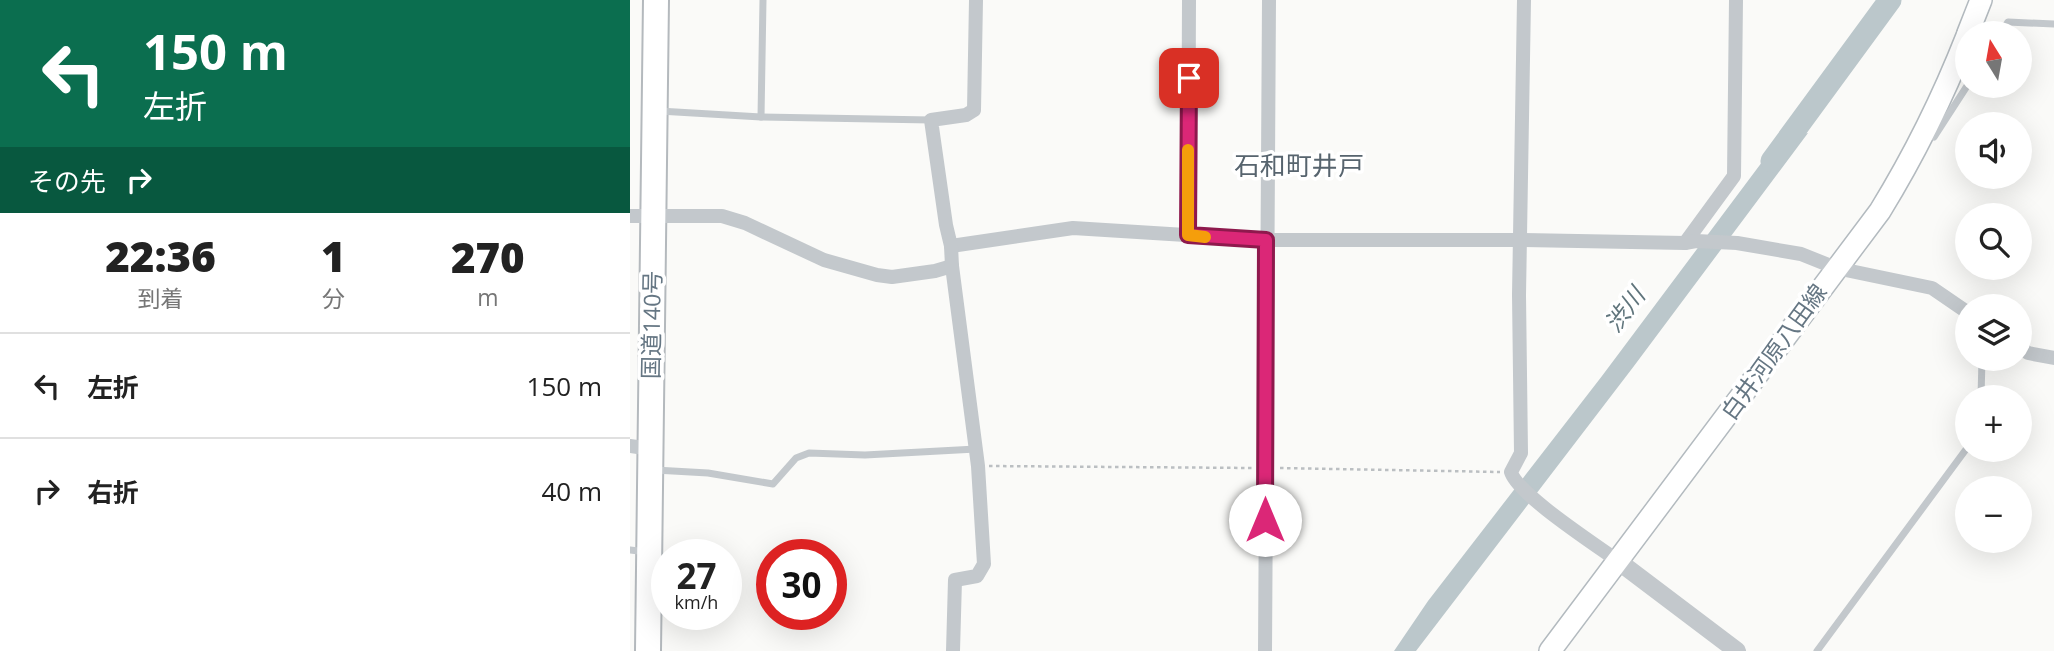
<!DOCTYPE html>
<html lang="ja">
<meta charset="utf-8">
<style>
body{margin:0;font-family:"Open Sans","Noto Sans JP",sans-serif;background:#f2f2f2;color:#222;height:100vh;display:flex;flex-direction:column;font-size:26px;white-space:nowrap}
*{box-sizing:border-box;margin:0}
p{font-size:23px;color:#767676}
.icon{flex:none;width:38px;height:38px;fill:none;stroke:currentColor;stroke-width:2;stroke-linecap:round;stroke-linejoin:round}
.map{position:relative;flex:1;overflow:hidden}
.panel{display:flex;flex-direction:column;background:#fff;width:630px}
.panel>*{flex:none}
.hud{background:#0b6e4f;color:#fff;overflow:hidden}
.needle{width:46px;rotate:349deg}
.tools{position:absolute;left:1325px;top:21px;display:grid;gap:14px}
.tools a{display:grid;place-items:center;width:77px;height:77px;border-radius:50%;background:#fff;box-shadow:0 7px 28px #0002;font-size:35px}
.speed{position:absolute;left:21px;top:539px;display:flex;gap:14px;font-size:35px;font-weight:700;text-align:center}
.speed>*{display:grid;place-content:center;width:91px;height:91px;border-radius:50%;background:#fff;box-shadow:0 7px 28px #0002;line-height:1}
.speed small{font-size:18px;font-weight:400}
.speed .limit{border:10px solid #d22;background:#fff;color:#111}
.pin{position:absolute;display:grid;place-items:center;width:60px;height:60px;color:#fff;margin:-30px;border-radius:14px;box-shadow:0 4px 10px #0006}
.me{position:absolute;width:77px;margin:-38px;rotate:0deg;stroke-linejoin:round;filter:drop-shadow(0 0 5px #0008)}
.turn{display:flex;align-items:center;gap:24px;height:147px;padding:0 28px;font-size:32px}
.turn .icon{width:91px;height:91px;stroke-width:2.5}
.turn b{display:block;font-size:49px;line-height:60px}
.then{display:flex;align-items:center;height:66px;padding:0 28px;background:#0003;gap:14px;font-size:26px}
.eta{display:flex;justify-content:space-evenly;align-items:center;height:119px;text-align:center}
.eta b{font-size:42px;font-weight:800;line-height:49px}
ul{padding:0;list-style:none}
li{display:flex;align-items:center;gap:21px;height:105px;padding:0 28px;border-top:2px solid #e0e0e0}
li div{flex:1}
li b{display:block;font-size:26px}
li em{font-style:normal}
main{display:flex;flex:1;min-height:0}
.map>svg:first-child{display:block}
</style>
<main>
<section class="panel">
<div class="hud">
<div class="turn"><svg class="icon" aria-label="left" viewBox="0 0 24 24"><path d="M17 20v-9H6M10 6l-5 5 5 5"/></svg><div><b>150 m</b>左折</div></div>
<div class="then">その先<svg class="icon" aria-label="right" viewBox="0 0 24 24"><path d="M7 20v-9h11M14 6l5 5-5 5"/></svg></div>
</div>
<div class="eta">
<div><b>22:36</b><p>到着</p></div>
<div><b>1</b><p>分</p></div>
<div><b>270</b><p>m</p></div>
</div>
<ul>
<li><svg class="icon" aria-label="left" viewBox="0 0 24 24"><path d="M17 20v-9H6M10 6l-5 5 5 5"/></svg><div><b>左折</b></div><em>150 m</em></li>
<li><svg class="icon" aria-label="right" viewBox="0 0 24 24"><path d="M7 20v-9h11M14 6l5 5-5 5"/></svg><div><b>右折</b></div><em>40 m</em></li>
</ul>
</section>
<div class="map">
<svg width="1424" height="651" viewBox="0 0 1424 651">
<rect width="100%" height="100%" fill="#fafaf8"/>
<polygon fill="#bbc7cb" points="1178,133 1004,366 786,651 764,651 798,601 972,376 1150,138"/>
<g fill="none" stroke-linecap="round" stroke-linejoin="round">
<polyline stroke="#bbc7cb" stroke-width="23" points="1142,161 1260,0"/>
<defs>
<g id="secondary">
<polyline points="1338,33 1351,0"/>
<path d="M920,651L1250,211C1285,154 1313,97 1337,36"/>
</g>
<polyline id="trunk" points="18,651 26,0"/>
</defs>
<use href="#secondary" stroke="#b3babf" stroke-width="24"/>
<use href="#trunk" stroke="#b4b9bd" stroke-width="28"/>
<g stroke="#bbbfc2" stroke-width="2.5" stroke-dasharray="3.5 3.5" stroke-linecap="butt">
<polyline points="359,466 622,468"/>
<polyline points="650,468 870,472"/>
</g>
<g stroke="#c3c8cc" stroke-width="7">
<polyline points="1371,33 1378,22 1424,24"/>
<polyline points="29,111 131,117 301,120"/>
<polyline points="131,117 133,0"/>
<polyline points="1296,132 1304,137 1337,86"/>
<polyline points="1351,397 1352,359"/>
<polyline points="25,470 78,473 143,484 166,458 179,453 235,455 346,449"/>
<polyline points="0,550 17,552"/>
<polyline points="1187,651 1337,448"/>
</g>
<g stroke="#c3c8cc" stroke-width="14">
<path d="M894,0L889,295L891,453L881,472C887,494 966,545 988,561"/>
<polyline points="0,216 92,216 115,223 194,260 247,275 262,277 305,271 322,266"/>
<polyline points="558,235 559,0"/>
<polyline points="1055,243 1104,176 1106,0"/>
<polyline points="321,246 443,228 636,240 891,240 1055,243 1066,241 1107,243 1171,254 1206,268 1302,288 1337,312"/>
<polyline points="1390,347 1398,353 1424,358"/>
<polyline points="0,446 21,449"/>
<polyline points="323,651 325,580 347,576 354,564 348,466 322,266 321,246 316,225 301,120 336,115 344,110 346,0"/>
<polyline points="635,651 639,0"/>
</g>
<polyline stroke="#c3c8cc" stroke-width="18" points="988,561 1107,651"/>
<use href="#secondary" stroke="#fff" stroke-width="21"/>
<use href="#trunk" stroke="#fff" stroke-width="24"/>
</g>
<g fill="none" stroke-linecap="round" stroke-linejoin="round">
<defs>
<polyline id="route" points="559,78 558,235 636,240 635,520"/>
</defs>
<use href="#route" stroke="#8e194d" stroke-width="18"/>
<use href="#route" stroke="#db2777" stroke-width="12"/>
<polyline stroke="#f59e0b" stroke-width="12" points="558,150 558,235 575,237"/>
</g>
<g text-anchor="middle" stroke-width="7" stroke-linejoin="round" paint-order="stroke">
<g font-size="23" fill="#657683" stroke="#fff">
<text transform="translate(22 325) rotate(-89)" y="8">国道140号</text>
<text transform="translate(1144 352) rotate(-54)" y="8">白井河原八田線</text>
</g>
<g font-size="24" font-style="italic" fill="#60757c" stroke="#fff">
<text transform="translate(995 310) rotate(-53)" y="8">渋川</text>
</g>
<g font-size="26" fill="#57646e" stroke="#fff">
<text x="669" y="175">石和町井戸</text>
</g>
</g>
</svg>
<div class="tools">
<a><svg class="needle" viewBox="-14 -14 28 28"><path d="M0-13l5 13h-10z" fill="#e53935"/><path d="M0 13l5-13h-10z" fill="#767676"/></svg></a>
<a><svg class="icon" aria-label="sound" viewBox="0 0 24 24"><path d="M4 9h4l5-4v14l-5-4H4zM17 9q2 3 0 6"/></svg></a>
<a><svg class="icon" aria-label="search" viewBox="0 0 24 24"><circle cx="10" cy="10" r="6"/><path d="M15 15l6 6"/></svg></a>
<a><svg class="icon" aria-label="layers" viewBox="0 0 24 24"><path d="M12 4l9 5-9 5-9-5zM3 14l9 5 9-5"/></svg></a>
<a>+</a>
<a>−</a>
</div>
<div class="speed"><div>27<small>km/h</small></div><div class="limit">30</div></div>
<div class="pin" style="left:559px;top:78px;background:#d93025"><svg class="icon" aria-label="arrive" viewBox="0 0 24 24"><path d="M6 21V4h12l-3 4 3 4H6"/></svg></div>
<svg class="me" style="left:635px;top:520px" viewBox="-20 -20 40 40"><circle r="19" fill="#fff"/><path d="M0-13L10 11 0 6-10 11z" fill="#db2777"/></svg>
</div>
</main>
